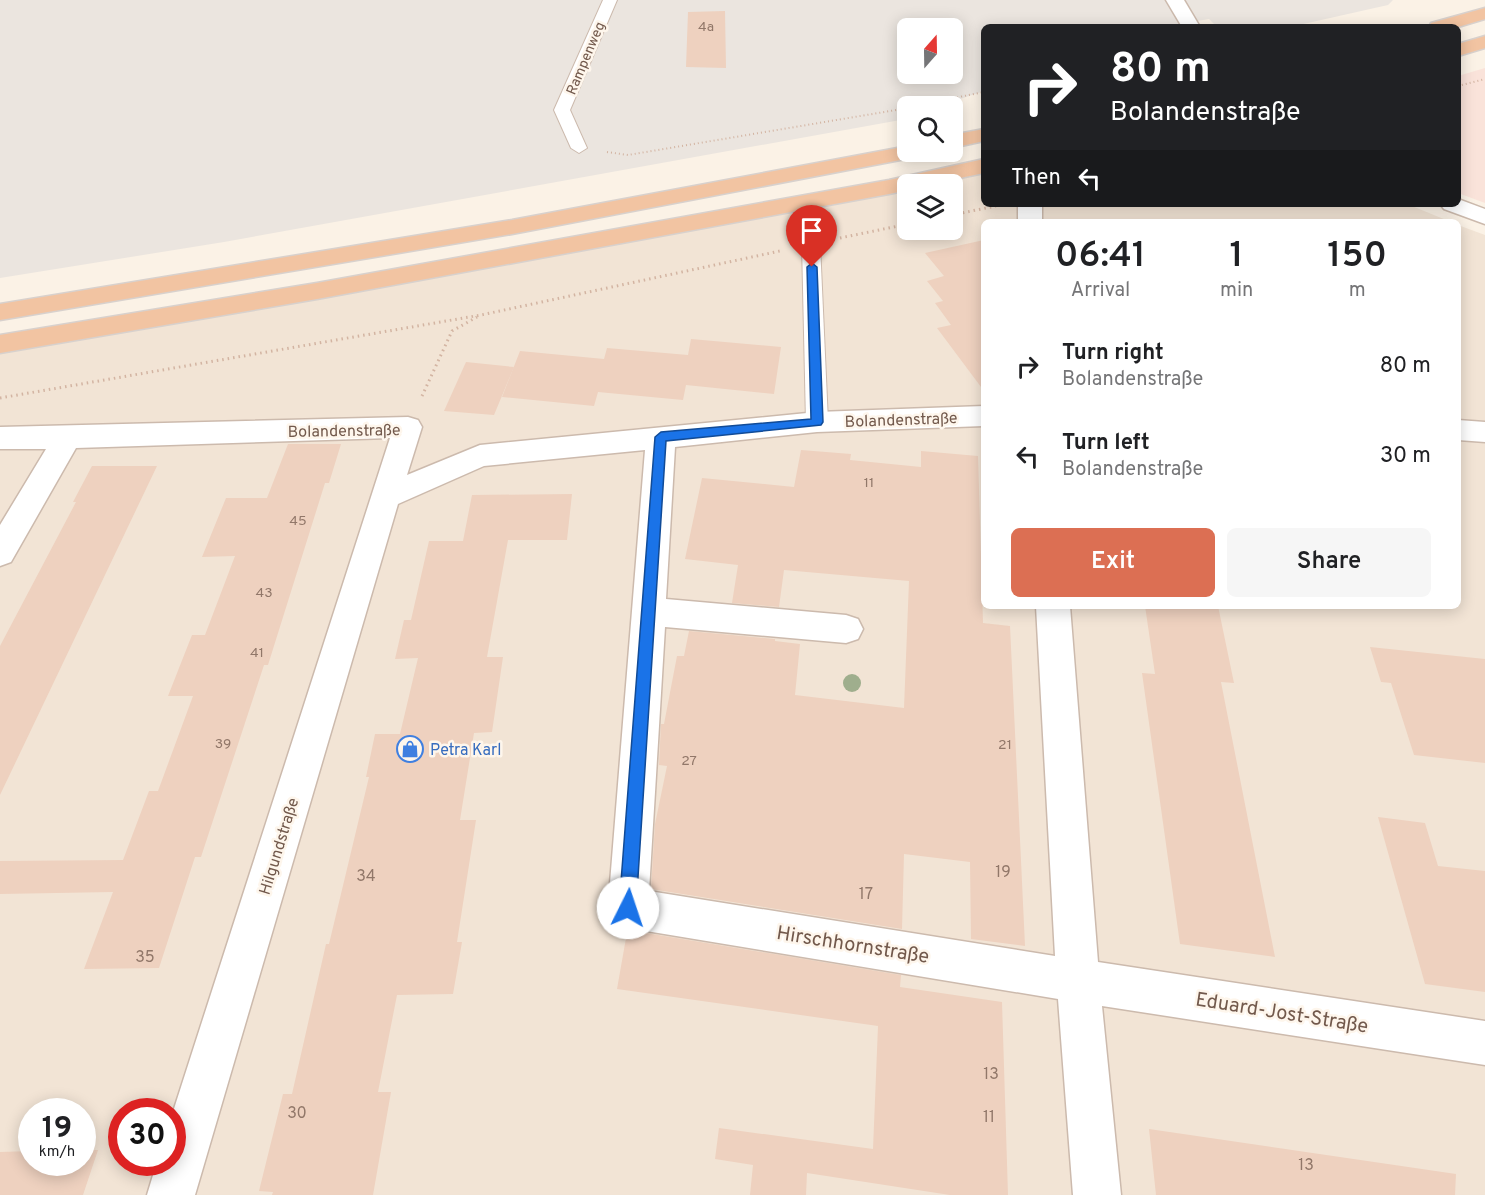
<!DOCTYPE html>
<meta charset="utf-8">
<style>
body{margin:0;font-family:Overpass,sans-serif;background:#f6f6f6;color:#202124;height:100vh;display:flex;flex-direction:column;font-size:22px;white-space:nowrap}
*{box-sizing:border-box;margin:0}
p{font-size:20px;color:#757577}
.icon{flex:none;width:33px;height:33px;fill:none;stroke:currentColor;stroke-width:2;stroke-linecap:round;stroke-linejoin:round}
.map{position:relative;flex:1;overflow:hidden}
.drawer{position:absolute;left:981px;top:219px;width:480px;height:390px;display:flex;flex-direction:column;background:#fff;border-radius:9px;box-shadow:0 3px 15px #0003}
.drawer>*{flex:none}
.top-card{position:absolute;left:981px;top:24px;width:480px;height:183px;border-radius:9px;box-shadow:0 3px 15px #0003;background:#202124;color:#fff;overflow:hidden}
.needle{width:39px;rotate:20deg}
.controls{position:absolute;left:897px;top:18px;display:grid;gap:12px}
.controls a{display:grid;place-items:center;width:66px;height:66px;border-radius:9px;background:#fff;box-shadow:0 3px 15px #0003;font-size:30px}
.speed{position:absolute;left:18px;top:1098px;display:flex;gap:12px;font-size:30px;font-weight:700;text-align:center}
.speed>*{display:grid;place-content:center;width:78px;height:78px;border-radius:50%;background:#fff;box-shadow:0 3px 15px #0003;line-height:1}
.speed small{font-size:15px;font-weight:400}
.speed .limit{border:9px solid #d22;background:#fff;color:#111}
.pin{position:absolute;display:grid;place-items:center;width:51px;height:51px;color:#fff;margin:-62px -26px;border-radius:50% 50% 50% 0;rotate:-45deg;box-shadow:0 0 6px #0007}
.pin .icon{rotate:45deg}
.me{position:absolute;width:66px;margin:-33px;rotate:4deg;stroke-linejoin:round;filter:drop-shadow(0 0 4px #0008)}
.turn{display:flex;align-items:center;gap:21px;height:126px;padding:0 30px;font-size:27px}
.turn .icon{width:78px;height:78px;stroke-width:2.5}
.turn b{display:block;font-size:42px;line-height:51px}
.then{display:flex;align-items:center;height:57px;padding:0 30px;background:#0003;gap:12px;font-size:22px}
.eta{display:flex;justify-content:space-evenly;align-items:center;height:102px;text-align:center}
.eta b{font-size:36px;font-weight:600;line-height:42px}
.primary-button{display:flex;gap:12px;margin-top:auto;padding:12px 30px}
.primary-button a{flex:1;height:69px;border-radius:9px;background:#dc6f53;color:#fff;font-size:24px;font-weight:600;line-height:69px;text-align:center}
.primary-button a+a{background:#f6f6f6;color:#202124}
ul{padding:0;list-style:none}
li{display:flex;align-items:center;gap:18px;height:90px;padding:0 30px}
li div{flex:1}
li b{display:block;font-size:22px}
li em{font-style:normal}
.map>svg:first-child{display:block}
</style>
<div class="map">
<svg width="1485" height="1195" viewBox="0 0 1485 1195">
<rect width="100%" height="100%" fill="#fbf2e6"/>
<path fill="#f2e4d5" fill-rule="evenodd" d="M984,169V204H1407L1451,222H984V606H1458V225L1485,235V1195H0V346ZM908,184H952V230H908ZM32,1112H82V1162H32ZM122,1112H172V1162H122Z"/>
<polygon fill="#fae3da" points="1485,68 1485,203 1458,193 1458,76"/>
<path fill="#ebe5df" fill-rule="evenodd" d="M0,0H1393L1388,5L1290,27H1217L1209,19L1162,27H984V91L939,106H908L906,119L224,242L0,278ZM908,28H952V74H908Z"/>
<g fill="#eed1bf">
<polygon points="725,11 726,68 686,67 688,12"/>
<polygon points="984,240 984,391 937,328 951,325 935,303 943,301 927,281 944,276 925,253"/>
<polygon points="691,339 781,347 774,394 686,385 683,400 598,392 594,406 502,397 520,351 604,359 607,348 688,355"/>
<polygon points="466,362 514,367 494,415 444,411"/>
<polygon points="288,444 341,444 329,483 325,483 268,665 264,665 201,857 195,857 159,968 84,969 113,892 0,894 0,861 123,860 149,791 158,791 193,696 168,696 192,635 205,635 235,556 202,557 226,498 267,498"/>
<polygon points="801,450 851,454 850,460 921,467 921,451 978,456 983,623 1010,626 1025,946 971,939 970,862 904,854 902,929 651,889 655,824 667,766 659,765 661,724 664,724 677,656 684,656 689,631 775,639 775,641 800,644 795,695 904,708 909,581 784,570 779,607 732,603 738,565 685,559 702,478 794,487"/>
<polygon points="92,466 157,466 0,795 0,646 76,502 73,502"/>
<polygon points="572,494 567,540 508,540 487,657 503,657 492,732 474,733 460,820 476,820 457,942 462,942 453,994 397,995 378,1092 391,1092 373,1195 272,1195 273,1192 259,1191 283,1094 292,1094 326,944 329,944 369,777 366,777 375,734 400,734 418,658 395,659 404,620 411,620 429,541 463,541 472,495"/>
<polygon points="1145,606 1218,606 1234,683 1221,682 1275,957 1180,944 1142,673 1155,674"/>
<polygon points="1370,647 1485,659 1485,763 1414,755 1391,683 1381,682"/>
<polygon points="1378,817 1425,823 1438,866 1485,871 1485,992 1425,984"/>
<polygon points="634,931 901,975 900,987 1002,1002 1008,1195 950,1195 807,1173 806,1195 750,1195 753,1165 715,1159 719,1128 873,1149 878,1026 617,989 626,938 633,939"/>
<polygon points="1149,1129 1456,1174 1455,1195 1156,1195"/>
<polygon points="82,1150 98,1150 83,1195 0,1195 0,1152 32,1151 32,1162 82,1162"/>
</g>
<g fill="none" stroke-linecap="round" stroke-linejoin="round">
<defs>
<g id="service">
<polygon points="603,0 617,0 570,110 587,148 579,153 571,148 554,110"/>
<polygon points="811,238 818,240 820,244 828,422 825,428 817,430 809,428 806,422 802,244 804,240"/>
</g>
<g id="minor">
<polygon points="1166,0 1184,0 1200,27 1182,27"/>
<polygon points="1458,199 1485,209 1485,224 1444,209 1440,204 1458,204"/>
<rect x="1018" y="204" width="24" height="18"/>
<polygon points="984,406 984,426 817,432 675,447 666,599 846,615 858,619 863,629 858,639 846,643 665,627 649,891 1055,956 1036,606 1070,606 1098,962 1485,1021 1485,1065 1102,1006 1121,1195 1073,1195 1058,999 628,928 614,922 608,908 645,450 484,466 398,504 195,1195 147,1195 157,1162 172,1162 172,1115 390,438 76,448 11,562 0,566 0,525 46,449 0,449 0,427 408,417 418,420 422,427 407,475 480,445 817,412"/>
<polygon points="1458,420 1485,422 1485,442 1458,440"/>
</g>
<g id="trunk">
<polygon points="1485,8 1485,19 1458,27 1429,27 1431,23"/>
<polygon points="1485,36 1485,48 1458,56 1458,44"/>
<polygon points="984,129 984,141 952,148 952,135"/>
<polygon points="908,146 908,152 919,152 916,157 512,234 0,320 0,304 512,220"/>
<polygon points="984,159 984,173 931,184 908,184 908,190 889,194 317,299 0,353 0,335 317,283 889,180"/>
</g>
</defs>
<use href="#service" stroke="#ccbaad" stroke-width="2"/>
<use href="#minor" stroke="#ccbaad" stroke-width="3"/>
<use href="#trunk" stroke="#d8d1cd" stroke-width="3"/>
<g stroke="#d3b4a2" stroke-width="2" stroke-dasharray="1 3" stroke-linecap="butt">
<polyline points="1458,86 1485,79"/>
<polyline points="914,106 984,92"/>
<polyline points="607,152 628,155 908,108"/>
</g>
<g stroke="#d3b4a2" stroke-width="3" stroke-dasharray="1.5 4" stroke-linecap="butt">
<polyline points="952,215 996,206"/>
<polyline points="840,238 908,224"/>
<polyline points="422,396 452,331 477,317"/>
<polyline points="0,398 481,315 780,251"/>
</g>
<use href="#service" fill="#fff" fill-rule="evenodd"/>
<use href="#minor" fill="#fff" fill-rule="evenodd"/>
<use href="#trunk" fill="#f2c4a2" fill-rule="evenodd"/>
</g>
<circle fill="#9fae8d" cx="852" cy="683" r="9"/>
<polygon fill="#1a73e8" stroke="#114b97" stroke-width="1.5" points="812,263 817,267 823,422 821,425 666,441 636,908 634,914 628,916 622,914 619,908 655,437 661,432 811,419 807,267"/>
<defs>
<symbol id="shop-ring" viewBox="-11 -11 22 22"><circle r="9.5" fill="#fef6ec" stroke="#3f7fe0" stroke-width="1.5"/><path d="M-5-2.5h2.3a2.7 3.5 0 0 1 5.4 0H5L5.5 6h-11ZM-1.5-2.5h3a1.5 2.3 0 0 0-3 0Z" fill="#3f7fe0"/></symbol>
</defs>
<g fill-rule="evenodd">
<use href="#shop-ring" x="395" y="734" width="30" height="30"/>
</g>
<g text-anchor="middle" stroke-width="5" stroke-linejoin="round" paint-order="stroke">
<g font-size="14" fill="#917769">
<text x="706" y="31">4a</text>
<text x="869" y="487">11</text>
<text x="298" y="525">45</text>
<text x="264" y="597">43</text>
<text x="257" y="657">41</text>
<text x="223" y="748">39</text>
<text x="1005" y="749">21</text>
<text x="689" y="765">27</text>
</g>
<g font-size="14" fill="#72594c" stroke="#fef6ec">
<text transform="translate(585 58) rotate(-67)" y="5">Rampenweg</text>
</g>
<g font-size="16" fill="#72594c" stroke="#fef6ec">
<text transform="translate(901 419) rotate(-2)" y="6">Bolandenstraße</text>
<text transform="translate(344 430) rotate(-1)" y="6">Bolandenstraße</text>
<text transform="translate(278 846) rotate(-73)" y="6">Hilgundstraße</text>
</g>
<g font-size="16" fill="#366cbe" stroke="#fef6ec" text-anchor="start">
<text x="430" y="755">Petra Karl</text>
</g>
<g font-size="16" fill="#917769">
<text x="1003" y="877">19</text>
<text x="366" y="881">34</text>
<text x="866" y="899">17</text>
<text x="145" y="962">35</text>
<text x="991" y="1079">13</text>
<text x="297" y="1118">30</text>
<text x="989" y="1122">11</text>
<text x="1306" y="1170">13</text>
</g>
<g font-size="20" fill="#72594c" stroke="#fef6ec">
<text transform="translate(853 944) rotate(9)" y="7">Hirschhornstraße</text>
<text transform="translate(1282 1012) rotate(9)" y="7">Eduard-Jost-Straße</text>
</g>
</g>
</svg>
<div class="controls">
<a><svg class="needle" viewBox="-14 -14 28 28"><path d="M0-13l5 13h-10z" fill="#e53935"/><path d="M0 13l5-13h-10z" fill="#757577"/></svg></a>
<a><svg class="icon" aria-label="search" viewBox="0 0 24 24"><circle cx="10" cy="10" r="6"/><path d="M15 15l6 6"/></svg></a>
<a><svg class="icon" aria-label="layers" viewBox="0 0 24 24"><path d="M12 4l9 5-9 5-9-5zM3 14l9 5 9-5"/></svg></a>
</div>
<div class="speed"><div>19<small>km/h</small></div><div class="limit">30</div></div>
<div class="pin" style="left:812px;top:267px;background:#d93025"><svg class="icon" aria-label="arrive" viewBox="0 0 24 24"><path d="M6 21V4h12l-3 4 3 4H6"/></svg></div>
<svg class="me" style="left:628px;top:908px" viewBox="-20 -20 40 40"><circle r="19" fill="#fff"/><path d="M0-13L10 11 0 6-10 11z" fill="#1a73e8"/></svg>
<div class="top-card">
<div class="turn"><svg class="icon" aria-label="right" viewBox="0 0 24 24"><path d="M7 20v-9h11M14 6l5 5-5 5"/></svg><div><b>80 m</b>Bolandenstraße</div></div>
<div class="then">Then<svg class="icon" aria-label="left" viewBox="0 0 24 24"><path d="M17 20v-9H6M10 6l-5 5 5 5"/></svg></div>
</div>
<section class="drawer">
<div class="eta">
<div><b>06:41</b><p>Arrival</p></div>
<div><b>1</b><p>min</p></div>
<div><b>150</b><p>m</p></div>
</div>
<ul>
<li><svg class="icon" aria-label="right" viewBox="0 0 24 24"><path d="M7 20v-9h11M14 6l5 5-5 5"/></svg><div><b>Turn right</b><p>Bolandenstraße</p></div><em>80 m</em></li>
<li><svg class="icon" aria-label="left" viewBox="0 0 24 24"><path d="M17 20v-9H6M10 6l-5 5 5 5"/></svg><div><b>Turn left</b><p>Bolandenstraße</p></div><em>30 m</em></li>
</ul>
<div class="primary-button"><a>Exit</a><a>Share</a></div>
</section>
</div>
